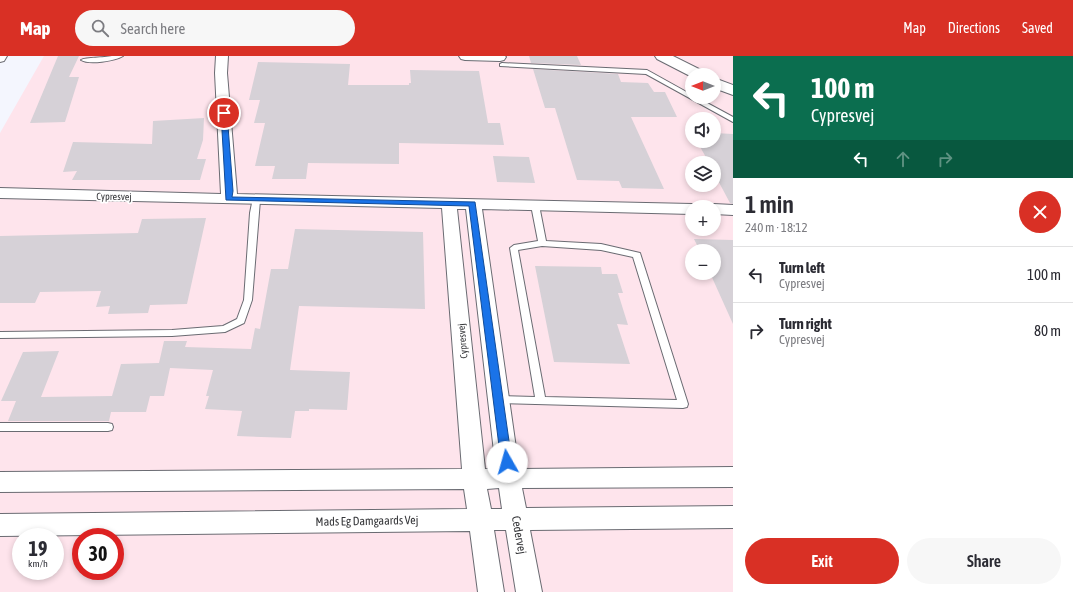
<!DOCTYPE html>
<meta charset="utf-8">
<style>
body{margin:0;font-family:"Asap Condensed",sans-serif;background:#f7f7f7;color:#2b2b33;height:100vh;display:flex;flex-direction:column;font-size:15px;white-space:nowrap}
*{box-sizing:border-box;margin:0}
p{font-size:13px;color:#7c7c81}
.icon{flex:none;width:22px;height:22px;fill:none;stroke:currentColor;stroke-width:2;stroke-linecap:round;stroke-linejoin:round}
.map{position:relative;flex:1;overflow:hidden}
.side{display:flex;flex-direction:column;background:#fff;width:340px}
.side>*{flex:none}
.guide{background:#0b6e4f;color:#fff;overflow:hidden}
.needle{width:26px;rotate:270deg}
.fabs{position:absolute;left:685px;top:12px;display:grid;gap:8px}
.fabs a{display:grid;place-items:center;width:36px;height:36px;border-radius:50%;background:#fff;box-shadow:0 2px 6px #0003;font-size:20px}
.speed{position:absolute;left:12px;top:472px;display:flex;gap:8px;font-size:20px;font-weight:700;text-align:center}
.speed>*{display:grid;place-content:center;width:52px;height:52px;border-radius:50%;background:#fff;box-shadow:0 2px 6px #0003;line-height:1}
.speed small{font-size:10px;font-weight:400}
.speed .limit{border:6px solid #d22;background:#fff;color:#111}
.pin{position:absolute;display:grid;place-items:center;width:34px;height:34px;color:#fff;margin:-17px;border:2px solid #fff;border-radius:50%;box-shadow:0 1px 4px #0007}
.me{position:absolute;width:44px;margin:-22px;rotate:353deg;stroke-linejoin:round;filter:drop-shadow(0 0 3px #0008)}
.turn{display:flex;align-items:center;gap:14px;height:84px;padding:0 12px;font-size:18px}
.turn .icon{width:52px;height:52px;stroke-width:2.5}
.turn b{display:block;font-size:28px;line-height:34px}
.lanes{display:flex;align-items:center;height:38px;padding:0 12px;background:#0003;justify-content:center;gap:20px;direction:ltr}
.lanes .off{opacity:.35}
.round{display:grid;place-items:center;flex:none;width:42px;height:42px;border-radius:21px;background:#f7f7f7}
.head{display:flex;align-items:center;justify-content:space-between;height:68px;padding:0 12px}
h1{font-size:24px;font-weight:600;line-height:30px}
.primary-button{display:flex;gap:8px;margin-top:auto;padding:8px 12px}
.primary-button a{flex:1;height:46px;border-radius:24px;background:#d93025;color:#fff;font-size:16px;font-weight:600;line-height:46px;text-align:center}
.primary-button a+a{background:#f7f7f7;color:#2b2b33}
ul{padding:0;list-style:none}
li{display:flex;align-items:center;gap:12px;height:56px;padding:0 12px;border-top:1px solid #e1e1e2}
li div{flex:1}
li b{display:block;font-size:15px}
li em{font-style:normal}
header{display:flex;align-items:center;gap:24px;box-sizing:border-box;height:56px;padding:0 20px;background:#d93025;color:#fff}
header strong{font-size:19px}
nav{display:flex;gap:22px;margin-inline-start:auto;font-size:14px}
.search{width:280px;height:36px;background:#f7f7f7;display:flex;align-items:center;gap:10px;box-sizing:border-box;padding:0 14px;border-radius:22px;color:#7c7c81;font-size:15px}
main{display:flex;flex:1;min-height:0}
.map>svg:first-child{display:block}
</style>
<header>
<strong>Map</strong>
<div class="search"><svg class="icon" aria-label="search" viewBox="0 0 24 24"><circle cx="10" cy="10" r="6"/><path d="M15 15l6 6"/></svg>Search here</div>
<nav><a>Map</a><a>Directions</a><a>Saved</a></nav>
</header>
<main>
<div class="map">
<svg width="733" height="536" viewBox="0 0 733 536">
<rect width="100%" height="100%" fill="#f4f6fe"/>
<path fill="#fee4ec" fill-rule="evenodd" d="M44,0H733V536H0V77ZM692,19H714V41H692ZM692,63H714V85H692ZM692,107H714V129H692ZM692,151H714V173H692ZM692,195H714V217H692ZM21,481H55V515H21ZM81,481H115V515H81Z"/>
<g fill="#d6d1d7">
<polygon points="58,0 79,0 69,21 79,21 65,66 30,67"/>
<polygon points="529,0 577,0 581,9 531,7"/>
<polygon points="258,6 350,8 348,29 409,29 409,27 411,27 410,14 479,15 488,67 500,67 504,89 399,87 399,108 308,107 306,123 272,123 275,110 255,110 265,67 254,67 260,44 249,44"/>
<polygon points="533,13 618,18 621,26 648,27 654,36 665,36 677,61 631,61 664,133 622,132 619,125 577,124 555,52 545,52"/>
<polygon points="204,62 203,84 197,103 206,103 200,124 72,124 77,115 63,116 73,86 152,88 153,65"/>
<polygon points="714,77 733,78 733,148 730,147 714,117 714,107 709,107 697,85 714,85"/>
<polygon points="493,100 529,101 535,127 497,126"/>
<polygon points="206,162 187,248 150,249 148,257 108,258 110,250 96,251 101,235 40,236 35,247 0,247 0,180 138,177 142,163"/>
<polygon points="295,173 423,176 425,253 299,250 290,314 350,316 347,354 309,353 309,355 295,355 291,382 237,380 242,355 205,353 209,340 206,340 213,314 170,312 164,340 150,340 146,356 111,356 109,365 8,365 16,345 1,345 23,296 59,295 41,341 112,340 121,308 159,307 164,285 187,285 185,291 251,293 255,272 260,273 271,213 288,213"/>
<polygon points="694,183 733,184 733,268 710,217 714,217 714,195 700,195"/>
<polygon points="535,210 601,211 602,218 617,218 623,237 618,237 628,269 617,268 630,308 554,306"/>
</g>
<g fill="none" stroke-linecap="round" stroke-linejoin="round">
<defs>
<g id="service">
<path d="M112,0H123C115,5 89,9 81,4C86,1 104,2 112,0Z"/>
<polygon points="502,7 647,14 692,39 692,41 696,41 733,61 733,66 646,18 500,10 500,8"/>
<polygon points="253,142 256,142 260,144 252,244 244,267 225,276 172,280 0,282 0,276 172,274 223,270 237,263 244,244 250,157"/>
<path d="M532,147H535L539,149L546,185L601,188L640,197L688,348L687,351L683,352L495,347L494,344L495,341L499,340L535,341L510,192L514,189L538,185L531,149ZM542,190L601,194L633,201L677,344L545,341L518,194Z"/>
<polygon points="0,367 108,367 112,368 113,371 112,374 108,375 0,375"/>
</g>
<g id="minor">
<polygon points="0,0 7,0 4,5 0,6"/>
<path d="M216,0H228L227,17L237,138L692,148L698,150L699,151H692V158L482,153L519,413L733,411V431L522,432L526,452L733,450V472L530,474L542,536H516L506,474H494L504,536H478L470,475L0,480V458L467,453L464,433L0,436V416L462,413L442,152L0,142V132L221,138L215,17ZM457,153H466L496,413H485ZM499,432L502,453H491L487,433Z"/>
<polygon points="459,0 505,0 506,1 504,4 500,5 465,4 461,3"/>
<polygon points="714,148 733,149 733,159 714,158 714,151 707,151"/>
</g>
<g id="secondary">
<polygon points="655,0 673,0 705,16 707,19 692,19 692,21 657,3"/>
<polygon points="714,22 733,29 733,39 714,32"/>
</g>
</defs>
<use href="#service" stroke="#6a6b72" stroke-width="2"/>
<use href="#minor" stroke="#6a6b72" stroke-width="2"/>
<use href="#secondary" stroke="#6a6b72" stroke-width="2"/>
<use href="#service" fill="#fff" fill-rule="evenodd"/>
<use href="#minor" fill="#fff" fill-rule="evenodd"/>
<use href="#secondary" fill="#fff" fill-rule="evenodd"/>
</g>
<polygon fill="#1a73e8" stroke="#114b97" points="224,55 227,57 233,135 232,141 475,146 512,406 511,410 507,411 503,410 501,406 469,150 226,144 221,57"/>
<g text-anchor="middle" stroke-width="3.5" stroke-linejoin="round" paint-order="stroke">
<g font-size="10" fill="#36373a" stroke="#fff">
<text transform="translate(114 140) rotate(1)" y="4">Cypresvej</text>
<text transform="translate(462 285) rotate(-95)" y="4">Cypresvej</text>
</g>
<g font-size="12" fill="#36373a" stroke="#fff">
<text transform="translate(367 465) rotate(-1)" y="4">Mads Eg Damgaards Vej</text>
<text transform="translate(519 479) rotate(80)" y="4">Cedervej</text>
</g>
</g>
</svg>
<div class="fabs">
<a><svg class="needle" viewBox="-14 -14 28 28"><path d="M0-13l5 13h-10z" fill="#e53935"/><path d="M0 13l5-13h-10z" fill="#7c7c81"/></svg></a>
<a><svg class="icon" aria-label="sound" viewBox="0 0 24 24"><path d="M4 9h4l5-4v14l-5-4H4zM17 9q2 3 0 6"/></svg></a>
<a><svg class="icon" aria-label="layers" viewBox="0 0 24 24"><path d="M12 4l9 5-9 5-9-5zM3 14l9 5 9-5"/></svg></a>
<a>+</a>
<a>−</a>
</div>
<div class="speed"><div>19<small>km/h</small></div><div class="limit">30</div></div>
<div class="pin" style="left:224px;top:57px;background:#d93025"><svg class="icon" aria-label="arrive" viewBox="0 0 24 24"><path d="M6 21V4h12l-3 4 3 4H6"/></svg></div>
<svg class="me" style="left:507px;top:406px" viewBox="-20 -20 40 40"><circle r="19" fill="#fff"/><path d="M0-13L10 11 0 6-10 11z" fill="#1a73e8"/></svg>
</div>
<section class="side">
<div class="guide">
<div class="turn"><svg class="icon" aria-label="left" viewBox="0 0 24 24"><path d="M17 20v-9H6M10 6l-5 5 5 5"/></svg><div><b>100 m</b>Cypresvej</div></div>
<div class="lanes"><svg class="icon" aria-label="left" viewBox="0 0 24 24"><path d="M17 20v-9H6M10 6l-5 5 5 5"/></svg><svg class="icon off" aria-label="ahead" viewBox="0 0 24 24"><path d="M12 20V5M6 11l6-6 6 6"/></svg><svg class="icon off" aria-label="right" viewBox="0 0 24 24"><path d="M7 20v-9h11M14 6l5 5-5 5"/></svg></div>
</div>
<div class="head"><div><h1>1 min</h1><p>240 m · 18:12</p></div><a class="round" style="background:#d93025;color:#fff"><svg class="icon" aria-label="close" viewBox="0 0 24 24"><path d="M6 6l12 12M18 6L6 18"/></svg></a></div>
<ul>
<li><svg class="icon" aria-label="left" viewBox="0 0 24 24"><path d="M17 20v-9H6M10 6l-5 5 5 5"/></svg><div><b>Turn left</b><p>Cypresvej</p></div><em>100 m</em></li>
<li><svg class="icon" aria-label="right" viewBox="0 0 24 24"><path d="M7 20v-9h11M14 6l5 5-5 5"/></svg><div><b>Turn right</b><p>Cypresvej</p></div><em>80 m</em></li>
</ul>
<div class="primary-button"><a>Exit</a><a>Share</a></div>
</section>
</main>
